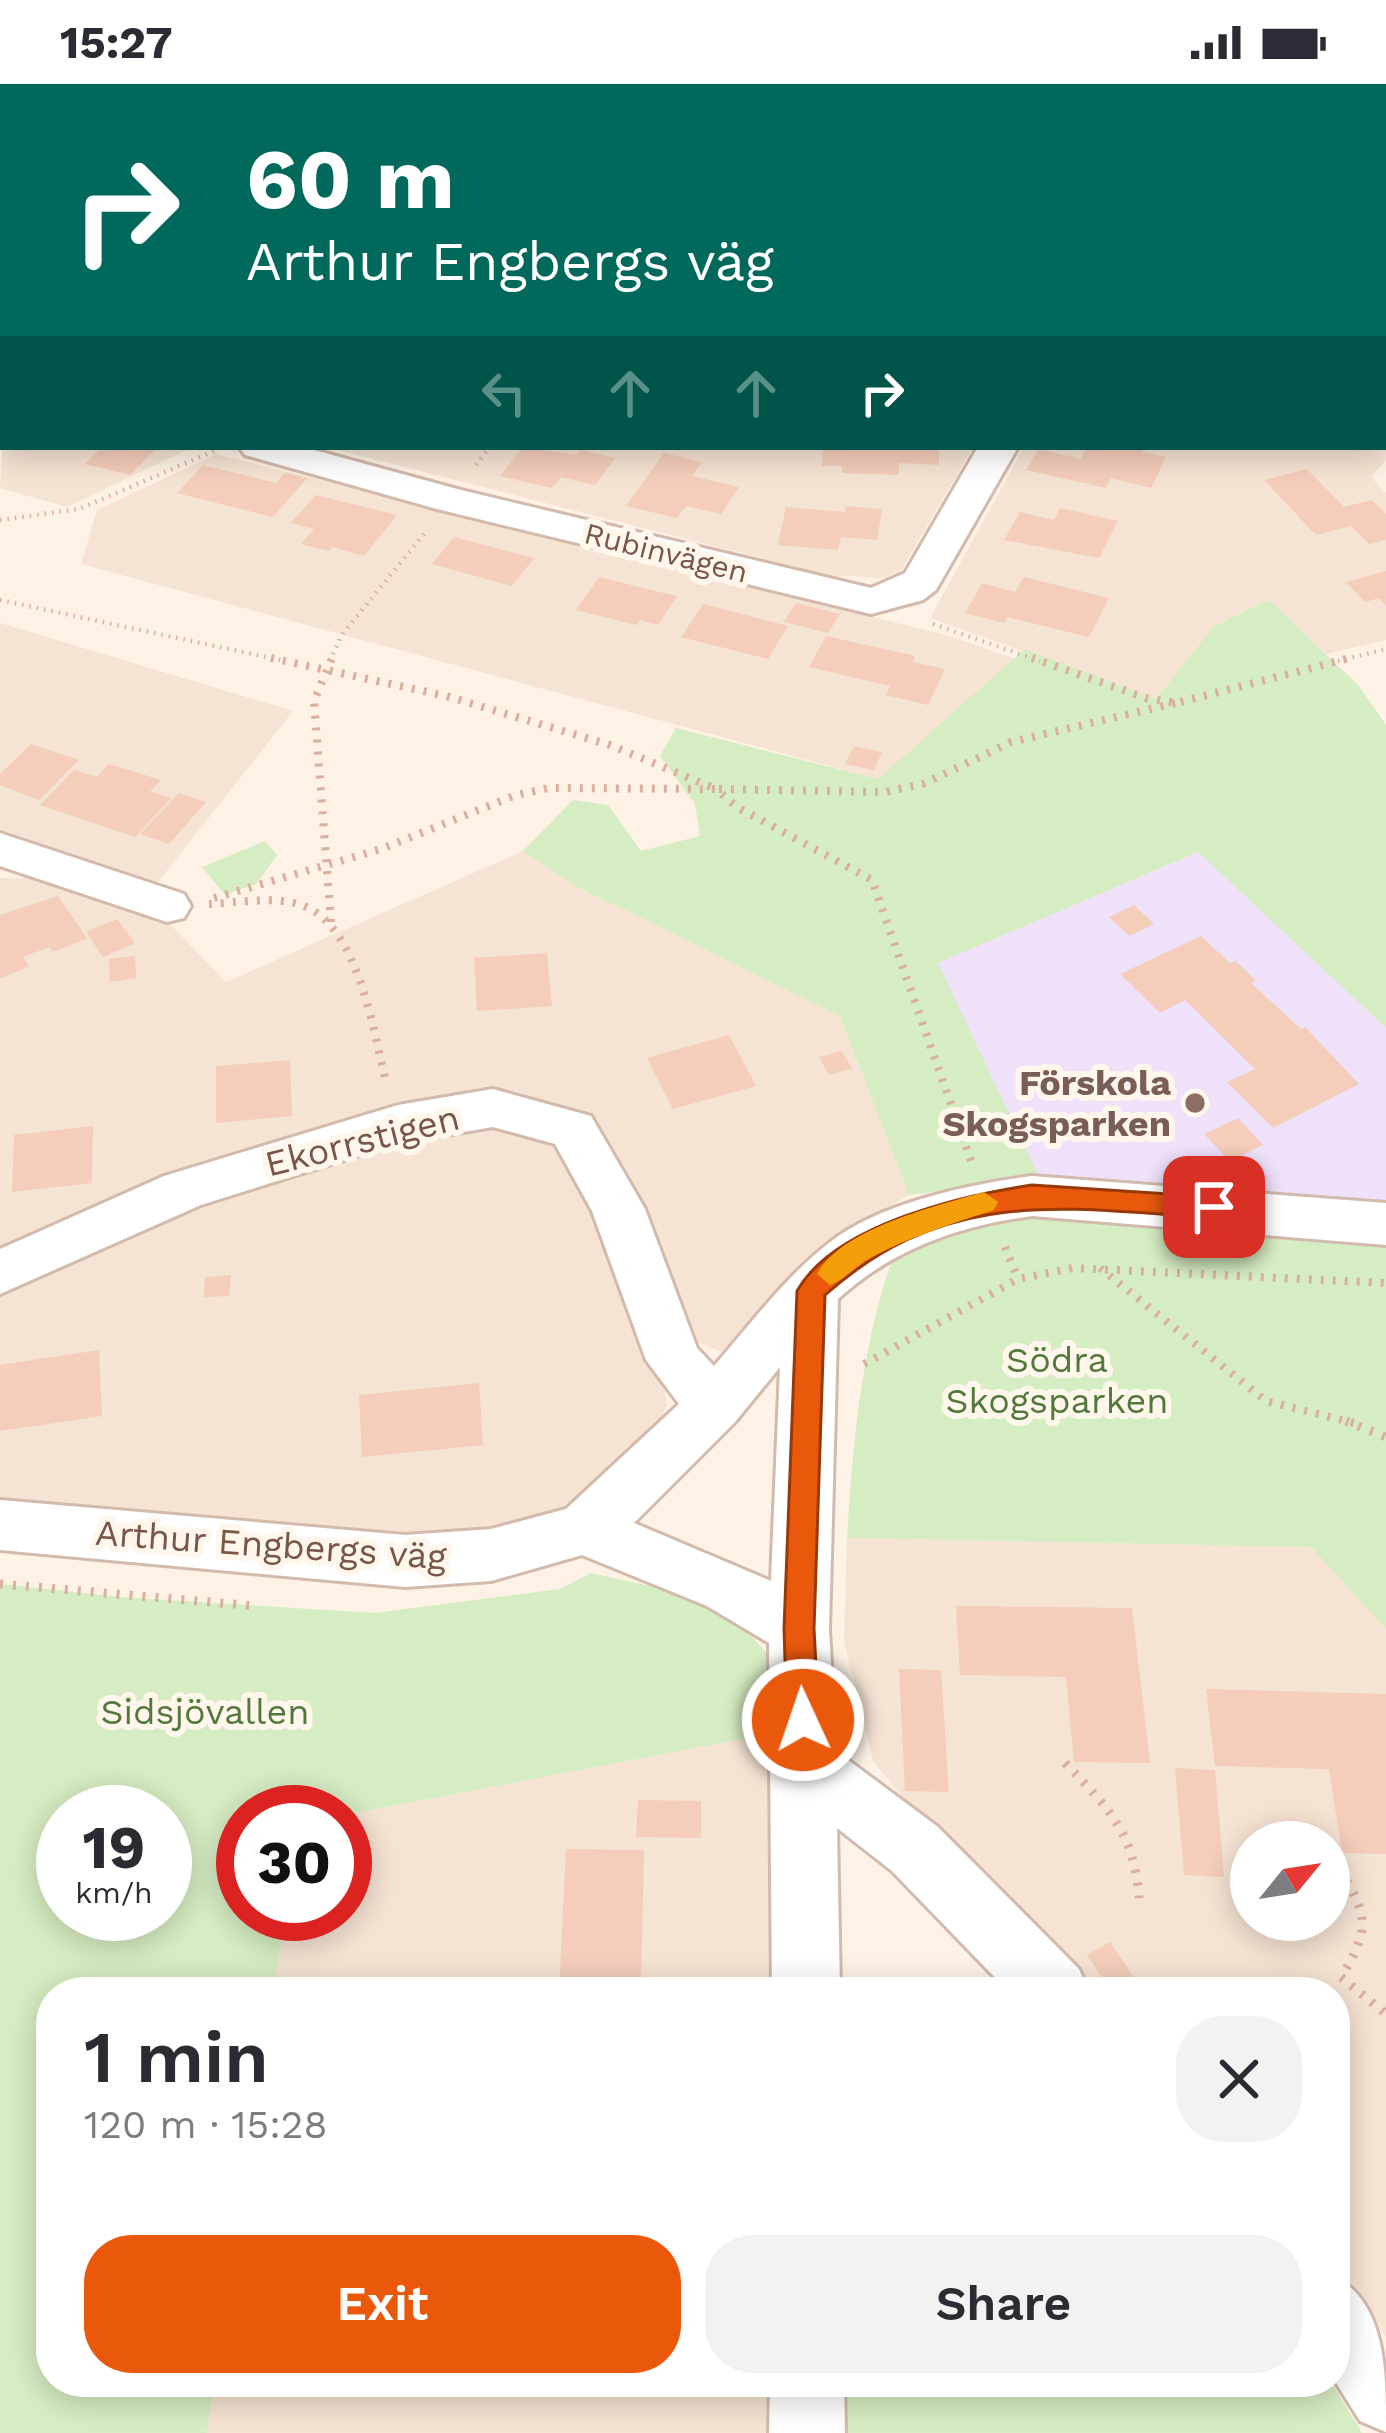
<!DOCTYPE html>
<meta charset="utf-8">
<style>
body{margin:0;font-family:"Work Sans",sans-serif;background:#f2f2f3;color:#2b2b33;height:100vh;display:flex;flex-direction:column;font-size:45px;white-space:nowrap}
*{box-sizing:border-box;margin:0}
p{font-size:39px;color:#7c7c81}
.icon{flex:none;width:66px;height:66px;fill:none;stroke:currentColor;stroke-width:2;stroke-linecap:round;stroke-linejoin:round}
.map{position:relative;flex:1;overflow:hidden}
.details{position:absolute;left:36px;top:1893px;width:1314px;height:420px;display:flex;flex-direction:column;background:#fff;border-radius:48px;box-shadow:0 6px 30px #0003}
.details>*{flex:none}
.banner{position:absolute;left:0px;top:0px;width:1386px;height:366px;box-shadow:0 6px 30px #0003;background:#00695c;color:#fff;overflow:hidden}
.needle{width:78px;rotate:60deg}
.controls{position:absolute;left:1230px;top:1737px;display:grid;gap:24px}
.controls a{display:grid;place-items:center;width:120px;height:120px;border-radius:50%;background:#fff;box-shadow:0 6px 30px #0003;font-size:60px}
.speed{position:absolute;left:36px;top:1701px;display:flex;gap:24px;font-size:60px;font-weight:700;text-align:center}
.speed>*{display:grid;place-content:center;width:156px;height:156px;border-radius:50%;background:#fff;box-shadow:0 6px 30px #0003;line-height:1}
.speed small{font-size:30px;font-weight:400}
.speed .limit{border:18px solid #d22;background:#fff;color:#111}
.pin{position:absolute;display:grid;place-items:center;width:102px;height:102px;color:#fff;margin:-51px;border-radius:24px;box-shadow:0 6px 18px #0006}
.me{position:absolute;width:132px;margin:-66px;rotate:357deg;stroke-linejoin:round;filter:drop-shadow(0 0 9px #0008)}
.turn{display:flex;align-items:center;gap:42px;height:252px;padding:0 48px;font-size:54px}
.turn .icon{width:156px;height:156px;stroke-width:2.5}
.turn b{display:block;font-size:84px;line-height:102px}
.lanes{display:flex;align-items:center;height:114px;padding:0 48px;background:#0003;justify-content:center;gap:60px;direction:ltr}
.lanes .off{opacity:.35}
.round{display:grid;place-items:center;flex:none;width:126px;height:126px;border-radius:48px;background:#f2f2f3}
.summary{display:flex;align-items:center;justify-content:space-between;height:204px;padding:0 48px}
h1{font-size:72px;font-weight:600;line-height:90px}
.button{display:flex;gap:24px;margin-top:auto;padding:24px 48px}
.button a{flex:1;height:138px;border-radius:48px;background:#ea580c;color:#fff;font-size:48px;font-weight:600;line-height:138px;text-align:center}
.button a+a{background:#f2f2f3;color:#2b2b33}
.status{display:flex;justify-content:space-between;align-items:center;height:84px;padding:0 60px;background:#fff;direction:ltr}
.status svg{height:33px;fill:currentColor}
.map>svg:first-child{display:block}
</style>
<div class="status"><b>15:27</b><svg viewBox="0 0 49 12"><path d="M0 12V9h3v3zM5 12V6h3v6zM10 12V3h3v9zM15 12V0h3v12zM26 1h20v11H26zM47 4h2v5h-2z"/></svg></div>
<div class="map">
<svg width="1386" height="2349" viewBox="0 0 1386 2349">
<rect width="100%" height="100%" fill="#fdf2e5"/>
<g fill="#f5e3d3" fill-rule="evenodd">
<polygon points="1383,214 1386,376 1371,393 1386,409 1386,556 1326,570 1269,516 1214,542 1156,615 930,534 1024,363 1383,363"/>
<polygon points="3,351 3,363 193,363 67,423 0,404"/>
<polygon points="326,363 973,363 902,485 884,494 828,491"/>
<polygon points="216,370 953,553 1015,575 878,695 81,480 97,426"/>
<polygon points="0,539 293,627 154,803 0,751"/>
<polygon points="523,767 576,802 840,932 909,1111 847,1147 728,1270 689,1255 637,1126 504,1010 0,1175 0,794 50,794 165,835 226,898"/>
<polygon points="510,1041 547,1053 575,1086 663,1296 667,1321 654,1349 613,1395 556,1430 480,1447 404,1452 0,1418 0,1201 134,1141 401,1054"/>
<path d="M847,1454L1311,1463L1386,1545V2253L1335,2185V1908H1079L974,1801L873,1677L844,1557ZM1251,1758H1329V1836H1251Z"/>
<polygon points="779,1648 774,1908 272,1908 287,1830 345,1830 345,1731"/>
<polygon points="214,2298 770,2298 770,2349 207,2349"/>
</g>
<polygon fill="#efe1fa" points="1199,768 1386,944 1386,1121 1158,1100 1040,1095 937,879"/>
<g fill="#d6ecc2" fill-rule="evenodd">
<polygon points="1269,516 1359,602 1386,641 1386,944 1198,768 938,879 1040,1095 909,1111 840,932 576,802 523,767 573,716 608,721 641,767 700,752 695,720 660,672 676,644 878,695 1025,565 1156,615 1214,542"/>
<polygon points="265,757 277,771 256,800 225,811 202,783"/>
<path d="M1011,1130L1128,1135L1386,1162V1545L1311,1463L847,1454C853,1359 861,1263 893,1173L932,1155Z"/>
<path d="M591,1489L722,1518L775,1579L779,1648L345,1731L243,1728V1830H287L272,1908H51V2298H214L207,2349H0V1500L121,1513L375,1529L560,1505ZM63,1728H165V1830H63Z"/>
<polygon points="831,2298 1331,2298 1362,2349 832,2349"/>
</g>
<g fill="#f4cdbb">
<polygon points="102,363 158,363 130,391 85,380"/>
<polygon points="523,363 577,371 581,366 615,374 595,401 561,393 552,404 500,392"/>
<polygon points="823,363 939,363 939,381 899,379 899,391 842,389 842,382 822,382"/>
<polygon points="1087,363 1145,363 1142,368 1166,373 1151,404 1111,394 1106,404 1026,386 1039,365 1081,375"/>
<polygon points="664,369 702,378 692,392 739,403 721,430 686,422 677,434 626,422"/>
<polygon points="203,381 276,399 285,389 307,394 273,433 177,409"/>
<polygon points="1307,385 1344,423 1372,416 1386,430 1386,456 1369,460 1351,442 1316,451 1264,396"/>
<polygon points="316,411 397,431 364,472 333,463 329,467 301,460 314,445 291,439"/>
<polygon points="845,422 882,425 877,456 841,453 838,466 778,461 786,423 845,428"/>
<polygon points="1060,424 1118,437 1099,474 1004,456 1020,428 1054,436"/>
<polygon points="454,453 534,474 512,502 432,480"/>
<polygon points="1386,487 1386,521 1379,514 1365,518 1346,498"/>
<polygon points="599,493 659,508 677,512 658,541 640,536 636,541 576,526"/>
<polygon points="1024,493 1109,514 1089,553 1007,533 1004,539 965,529 982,499 1015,508"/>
<polygon points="796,519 840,530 828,549 784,538"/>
<polygon points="703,520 788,542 768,575 681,553"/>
<polygon points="826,552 915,572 913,578 945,585 928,621 886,611 890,602 809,583"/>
<polygon points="31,660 79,676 39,716 0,701 0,690"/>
<polygon points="854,662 882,668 874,686 845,680"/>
<polygon points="109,680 161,696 150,707 171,714 135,753 40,721 74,686 97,693"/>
<polygon points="179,709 206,718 169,760 140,750"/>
<polygon points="58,812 87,854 53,868 49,863 23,873 29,882 0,895 0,831"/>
<polygon points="1134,821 1154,840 1129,852 1109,833"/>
<polygon points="117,835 135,859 103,873 86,848"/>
<polygon points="1201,852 1230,879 1236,877 1256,897 1251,899 1301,945 1305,943 1359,1000 1273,1044 1227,998 1255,985 1185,916 1160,929 1120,890"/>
<polygon points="547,869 552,922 477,927 474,874"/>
<polygon points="135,872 136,894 110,898 109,875"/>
<polygon points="729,951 756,1002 673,1025 647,974"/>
<polygon points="841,967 852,984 829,991 819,973"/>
<polygon points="290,976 292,1032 216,1039 216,982"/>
<polygon points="1238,1034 1263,1061 1230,1077 1204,1050"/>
<polygon points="93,1042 92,1099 12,1108 14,1051"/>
<polygon points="231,1191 229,1212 204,1213 205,1193"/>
<polygon points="99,1266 102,1332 0,1347 0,1281"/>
<polygon points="479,1299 483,1361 362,1373 359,1311"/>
<polygon points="956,1522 1132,1524 1150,1679 1074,1678 1066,1593 960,1591"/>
<polygon points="899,1585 941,1586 949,1708 905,1707"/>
<polygon points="1206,1605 1386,1610 1386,1770 1342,1769 1329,1685 1215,1682"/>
<polygon points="1175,1684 1215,1686 1224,1793 1184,1791"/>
<polygon points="638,1716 701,1717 701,1754 636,1753"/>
<polygon points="566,1765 644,1766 641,1908 559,1908"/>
<polygon points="1110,1858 1144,1908 1112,1908 1087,1871"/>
</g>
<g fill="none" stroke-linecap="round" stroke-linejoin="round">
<defs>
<g id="lane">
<polygon points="156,0 172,0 173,3 157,3"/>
<polygon points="3,109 3,119 0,120 0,110"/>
</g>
<g id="street">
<polygon points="833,0 865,0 867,3 835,3"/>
<polygon points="1225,0 1258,0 1260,3 1227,3"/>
<polygon points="1386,32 1386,52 1383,53 1383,33"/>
<polygon points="1383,162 1386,163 1386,188 1383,187"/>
<polygon points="239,363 303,363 461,406 871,504 905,489 978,363 1018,363 936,506 923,516 871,530 437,425 245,371"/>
<polygon points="0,749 184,810 191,822 184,834 167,838 0,782"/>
<path d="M493,1005L591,1032L645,1125L697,1264L714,1282C751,1240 785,1193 829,1159C879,1119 970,1100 1032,1092L1386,1119V1161L1032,1132C958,1142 893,1165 838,1215L829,1545L836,1667L938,1743L1079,1885L1089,1908H1009L892,1787L837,1744L840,1908H772L769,1559L707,1522L582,1471L491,1497L405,1503L0,1466V1416L405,1451L491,1445L566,1425L679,1320L646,1276L592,1127L555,1060L493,1043L398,1059L201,1121L0,1210V1165L164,1092L398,1021ZM780,1283L771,1497L634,1439L735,1338Z"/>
<path d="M1335,2192C1386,2221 1386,2286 1386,2348L1360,2337L1335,2297Z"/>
<polygon points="770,2298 844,2298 845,2349 769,2349"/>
</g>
</defs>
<use href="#lane" stroke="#d2baad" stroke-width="6"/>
<use href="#street" stroke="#d2baad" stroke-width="6"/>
<g stroke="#d9b09e" stroke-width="4.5" stroke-dasharray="1.5 6" stroke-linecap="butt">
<polyline points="476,381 490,363"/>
<polyline points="0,436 79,425 214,367"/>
<polyline points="0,516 285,577"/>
<polyline points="933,540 1040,577"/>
<polyline points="330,577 341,552 424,450"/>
<polyline points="1338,577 1386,565"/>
</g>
<g stroke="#d9b09e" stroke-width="8" stroke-dasharray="3 9" stroke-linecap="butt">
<polyline points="271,574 446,612 610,661 716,705 885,708 923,700 1011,658 1176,619"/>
<polyline points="1032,574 1146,614 1176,619 1350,574"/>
<polyline points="214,814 381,765 516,711 549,704 716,705 737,723 872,796 971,1077"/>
<path d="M209,820C238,819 276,811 304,822C359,844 373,947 386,998"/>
<polyline points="331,838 314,617 332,574"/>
<polyline points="1005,1163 1018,1195"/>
<polyline points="1100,1184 1266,1317 1358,1340"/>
<polyline points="864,1280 1018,1195 1073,1184 1386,1199"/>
</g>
<g stroke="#d9b09e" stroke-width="9" stroke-dasharray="3 10" stroke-linecap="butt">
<polyline points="1346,1337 1386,1353"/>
<polyline points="0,1500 256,1522"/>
<path d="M1065,1679C1109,1725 1134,1748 1139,1814"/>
<path d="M1340,1786C1369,1832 1370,1846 1341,1893L1386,1930"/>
</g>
<use href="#lane" fill="#fff" fill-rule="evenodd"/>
<use href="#street" fill="#fff" fill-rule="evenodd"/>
</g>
<path fill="#ea580c" stroke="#983908" stroke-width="3" d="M1032,1101L1214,1113L1227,1123L1214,1134C1062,1124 948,1102 825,1211L814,1545L819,1636L814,1646L803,1650L792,1646L787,1636L784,1545L797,1207C834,1141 963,1111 1032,1101Z"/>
<path fill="#f59e0b" d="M984,1108L998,1118L994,1126C950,1140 910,1153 870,1174C855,1182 846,1195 830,1201L817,1190C842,1144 937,1122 984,1108Z"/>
<circle fill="#8d6e63" stroke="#fff6ec" stroke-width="4.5" cx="1195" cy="1019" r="12"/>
<g text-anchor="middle" stroke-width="12" stroke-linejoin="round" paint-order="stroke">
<g font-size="30" fill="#785648" stroke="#fff6ec">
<text transform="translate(666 469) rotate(14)" y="10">Rubinvägen</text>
</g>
<g font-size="36" font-weight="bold" fill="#785e54" stroke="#fff6ec" text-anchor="end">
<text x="1171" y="1011">Förskola<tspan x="1171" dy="41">Skogsparken</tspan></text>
</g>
<g font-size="36" fill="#785648" stroke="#fff6ec">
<text transform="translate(362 1056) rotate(-14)" y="13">Ekorrstigen</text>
<text transform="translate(271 1460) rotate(4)" y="13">Arthur Engbergs väg</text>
</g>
<g font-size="36" fill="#53783d" stroke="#fff6ec">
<text x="1057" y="1288">Södra<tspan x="1057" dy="41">Skogsparken</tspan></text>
<text x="205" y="1640">Sidsjövallen</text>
</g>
</g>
</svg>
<div class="controls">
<a><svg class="needle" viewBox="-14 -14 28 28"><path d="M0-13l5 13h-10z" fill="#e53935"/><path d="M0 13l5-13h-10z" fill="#7c7c81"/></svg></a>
</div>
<div class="speed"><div>19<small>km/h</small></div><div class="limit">30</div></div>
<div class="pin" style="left:1214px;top:1123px;background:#d93025"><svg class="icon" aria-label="arrive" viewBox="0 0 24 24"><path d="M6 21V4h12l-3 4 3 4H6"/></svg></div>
<svg class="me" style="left:803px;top:1636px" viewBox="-20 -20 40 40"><circle r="17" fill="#ea580c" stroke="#fff" stroke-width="3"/><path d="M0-11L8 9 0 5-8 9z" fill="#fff"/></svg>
<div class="banner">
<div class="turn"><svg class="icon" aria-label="right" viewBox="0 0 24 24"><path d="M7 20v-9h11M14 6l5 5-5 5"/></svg><div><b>60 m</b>Arthur Engbergs väg</div></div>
<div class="lanes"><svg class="icon off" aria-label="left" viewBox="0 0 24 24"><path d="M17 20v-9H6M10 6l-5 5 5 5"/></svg><svg class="icon off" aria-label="ahead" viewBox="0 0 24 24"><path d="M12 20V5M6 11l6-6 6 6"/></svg><svg class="icon off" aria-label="ahead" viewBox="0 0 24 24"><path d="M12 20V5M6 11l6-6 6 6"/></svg><svg class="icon" aria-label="right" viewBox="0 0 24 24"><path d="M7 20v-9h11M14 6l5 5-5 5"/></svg></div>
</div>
<section class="details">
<div class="summary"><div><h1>1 min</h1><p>120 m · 15:28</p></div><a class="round"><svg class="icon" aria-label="close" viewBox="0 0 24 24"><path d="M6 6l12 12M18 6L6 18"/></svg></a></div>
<div class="button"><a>Exit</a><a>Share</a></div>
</section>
</div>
